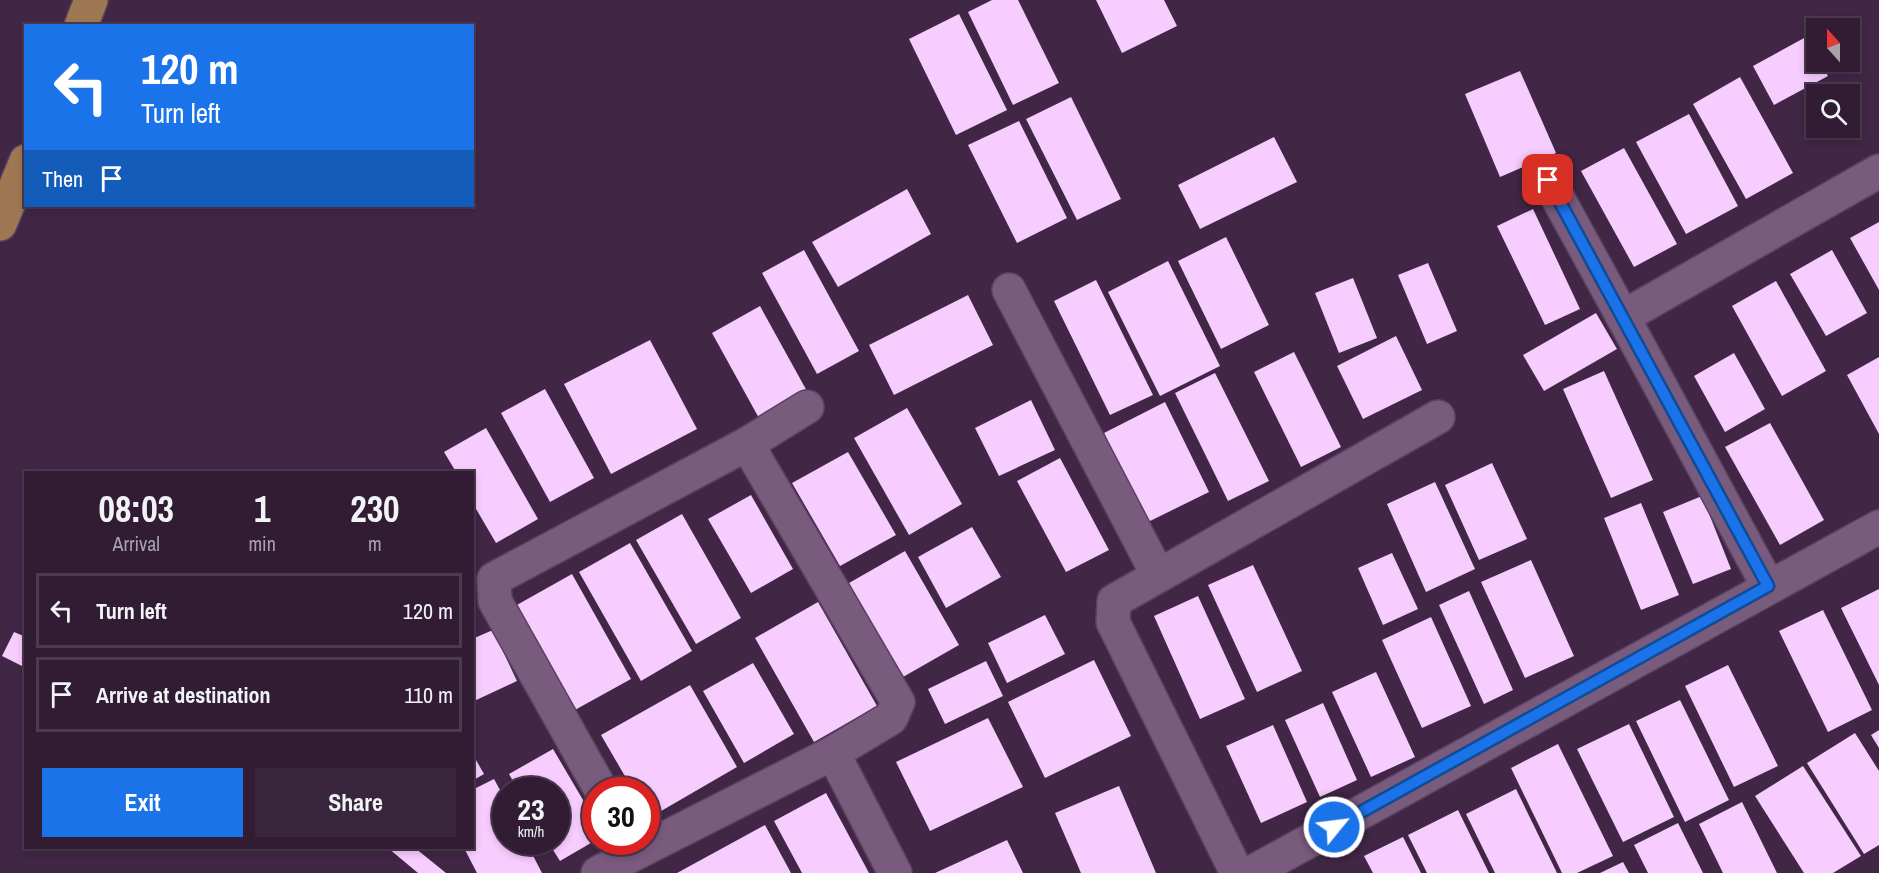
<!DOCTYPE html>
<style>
body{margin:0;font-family:"Archivo Narrow",sans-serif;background:#39253c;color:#f1f3f6;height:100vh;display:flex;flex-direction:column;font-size:22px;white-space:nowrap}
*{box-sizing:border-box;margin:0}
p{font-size:20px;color:#a8a1ac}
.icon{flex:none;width:33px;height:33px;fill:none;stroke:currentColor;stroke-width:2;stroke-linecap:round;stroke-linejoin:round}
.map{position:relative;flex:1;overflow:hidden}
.panel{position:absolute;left:24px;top:471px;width:450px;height:378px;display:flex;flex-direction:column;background:#311c34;border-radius:0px;box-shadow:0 3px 9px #0003,0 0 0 2px #4c3a4f}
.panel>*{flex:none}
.banner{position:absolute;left:24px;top:24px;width:450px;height:183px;border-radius:0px;box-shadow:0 3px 9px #0003,0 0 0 2px #4c3a4f;background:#1a73e8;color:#fff;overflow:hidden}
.needle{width:39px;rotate:339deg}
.controls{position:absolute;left:1806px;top:18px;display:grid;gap:12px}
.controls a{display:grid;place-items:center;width:54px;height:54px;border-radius:0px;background:#311c34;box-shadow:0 3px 9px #0003,0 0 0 2px #4c3a4f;font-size:30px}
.speed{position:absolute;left:492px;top:777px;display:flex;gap:12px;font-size:30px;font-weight:700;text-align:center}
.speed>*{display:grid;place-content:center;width:78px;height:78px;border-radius:50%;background:#311c34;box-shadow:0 3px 9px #0003,0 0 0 2px #4c3a4f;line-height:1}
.speed small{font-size:15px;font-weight:400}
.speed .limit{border:9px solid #d22;background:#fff;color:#111}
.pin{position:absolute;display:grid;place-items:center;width:51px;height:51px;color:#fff;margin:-26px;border-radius:12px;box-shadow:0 3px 9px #0006}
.me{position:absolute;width:66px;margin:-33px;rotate:61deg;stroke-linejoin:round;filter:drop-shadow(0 0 4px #0008)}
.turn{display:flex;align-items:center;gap:21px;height:126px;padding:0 18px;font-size:27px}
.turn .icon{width:78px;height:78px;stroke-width:2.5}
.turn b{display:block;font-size:42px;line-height:51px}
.then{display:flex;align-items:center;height:57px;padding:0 18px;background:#0003;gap:12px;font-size:22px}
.eta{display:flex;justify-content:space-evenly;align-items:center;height:102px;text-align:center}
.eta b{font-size:36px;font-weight:800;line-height:42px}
.action{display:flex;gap:12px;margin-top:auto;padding:12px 18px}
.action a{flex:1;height:69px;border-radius:0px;background:#1a73e8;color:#fff;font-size:24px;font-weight:800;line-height:69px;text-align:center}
.action a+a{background:#39253c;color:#f1f3f6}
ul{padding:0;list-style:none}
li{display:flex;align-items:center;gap:18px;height:75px;margin:0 12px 9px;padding:0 6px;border:3px solid #4c3a4f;border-radius:0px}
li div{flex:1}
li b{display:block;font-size:22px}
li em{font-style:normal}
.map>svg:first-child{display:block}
</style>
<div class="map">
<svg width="1879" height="873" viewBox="0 0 1879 873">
<rect width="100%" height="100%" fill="#412646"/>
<g fill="#f7ccfe">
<polygon points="992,0 1018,0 1059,83 1013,105 968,12"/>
<polygon points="1096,0 1164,0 1177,26 1122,53"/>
<polygon points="959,14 1007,110 956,135 909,39"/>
<polygon points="1806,37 1816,56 1816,62 1820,62 1828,76 1774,105 1753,66"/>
<polygon points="1520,71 1556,153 1500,177 1465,94"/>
<polygon points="1740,77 1793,173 1746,199 1693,104"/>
<polygon points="1071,97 1121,199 1077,220 1026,119"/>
<polygon points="1689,114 1738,206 1686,234 1636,142"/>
<polygon points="1019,121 1067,218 1017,243 968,145"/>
<polygon points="1274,137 1297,182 1200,229 1178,185"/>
<polygon points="1624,148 1677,244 1634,267 1581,171"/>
<polygon points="907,189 931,234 838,287 812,242"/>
<polygon points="1533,209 1580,309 1545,325 1497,226"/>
<polygon points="1879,222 1879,290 1850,238"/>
<polygon points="1226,237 1269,325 1221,349 1178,261"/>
<polygon points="804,250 859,351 817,374 762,273"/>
<polygon points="1832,250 1867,313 1826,336 1790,274"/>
<polygon points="1168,261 1220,366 1160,396 1108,292"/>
<polygon points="1428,263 1457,331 1427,344 1398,275"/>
<polygon points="1353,278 1377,338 1339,353 1315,293"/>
<polygon points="1096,280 1153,395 1110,415 1054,301"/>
<polygon points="1776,281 1826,371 1782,396 1732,306"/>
<polygon points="968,295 993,345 894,395 869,345"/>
<polygon points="760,306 808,393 760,420 712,333"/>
<polygon points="1596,313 1617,349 1544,391 1523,355"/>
<polygon points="1396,336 1422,390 1363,419 1337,366"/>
<polygon points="650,340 697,429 611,474 564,384"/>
<polygon points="1294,352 1341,447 1301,467 1254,372"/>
<polygon points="1734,353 1765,409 1725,432 1694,376"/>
<polygon points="1879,357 1879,434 1847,375"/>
<polygon points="1604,371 1653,480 1611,498 1563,389"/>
<polygon points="1215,373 1269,481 1228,501 1175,393"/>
<polygon points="545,389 594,478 550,502 501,413"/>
<polygon points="1031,400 1055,450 999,476 975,428"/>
<polygon points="1165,402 1209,492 1148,522 1104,433"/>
<polygon points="907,408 962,504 909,535 854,438"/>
<polygon points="1770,423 1824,520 1780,545 1725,447"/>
<polygon points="486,428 538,519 496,543 472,502 472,472 456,472 444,452"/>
<polygon points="848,452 896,535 840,566 792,483"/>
<polygon points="1060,458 1109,550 1066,572 1017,481"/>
<polygon points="1492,463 1527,539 1479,560 1445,485"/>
<polygon points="1435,482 1475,569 1426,592 1387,504"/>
<polygon points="751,495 793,569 751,593 708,519"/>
<polygon points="1702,496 1731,569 1693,584 1663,512"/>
<polygon points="1641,503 1679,595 1641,610 1604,518"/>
<polygon points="682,514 741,618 696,644 636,540"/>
<polygon points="972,527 1001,577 946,608 918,557"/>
<polygon points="630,543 692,651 641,681 579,572"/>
<polygon points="905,551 959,645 903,677 849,583"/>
<polygon points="1392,553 1418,609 1383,625 1358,568"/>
<polygon points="1531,560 1574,656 1525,678 1481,582"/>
<polygon points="1253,565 1302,671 1257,692 1208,585"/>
<polygon points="572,574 631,679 573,711 515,606"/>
<polygon points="1879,589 1879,685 1841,608"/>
<polygon points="1469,591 1513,690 1484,704 1439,605"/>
<polygon points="1198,596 1245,699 1200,719 1154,616"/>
<polygon points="818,602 877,706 814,742 755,638"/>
<polygon points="1823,610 1872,710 1828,732 1779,631"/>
<polygon points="1045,615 1065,654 1007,683 988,643"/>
<polygon points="1431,617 1471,706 1422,728 1382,640"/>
<polygon points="493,630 517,681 472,702 472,639"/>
<polygon points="14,632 26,637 26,668 2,656"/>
<polygon points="1094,660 1131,736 1045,778 1008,702"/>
<polygon points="986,661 1003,696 945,724 928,689"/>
<polygon points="753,663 794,734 744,763 703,691"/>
<polygon points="1728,665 1778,766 1734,787 1685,686"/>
<polygon points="1376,672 1415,757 1371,777 1332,692"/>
<polygon points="690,685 737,767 649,818 646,790 633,790 601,735"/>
<polygon points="1680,700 1729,800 1685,822 1636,721"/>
<polygon points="1323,703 1357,780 1320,797 1285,720"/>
<polygon points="988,718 1023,787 930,831 896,762"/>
<polygon points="1629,724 1674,817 1623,842 1577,749"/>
<polygon points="1273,725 1307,802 1261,823 1226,746"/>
<polygon points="1879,730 1879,748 1871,735"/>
<polygon points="1855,733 1879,771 1879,845 1864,854 1807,763"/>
<polygon points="1558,744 1613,856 1577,873 1562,873 1511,768"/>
<polygon points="553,749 596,822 596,840 560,861 548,842 556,842 556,790 518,790 509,774"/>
<polygon points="472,753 484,774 472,781"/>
<polygon points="1803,766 1861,856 1833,873 1804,873 1755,796"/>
<polygon points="494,779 506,801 506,842 526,842 542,873 477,873 464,848 472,848 472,790"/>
<polygon points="1119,786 1156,873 1081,873 1055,813"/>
<polygon points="1516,789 1557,873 1495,873 1466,814"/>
<polygon points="826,793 869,873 802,873 774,821"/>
<polygon points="1742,802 1777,873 1723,873 1699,824"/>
<polygon points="1458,810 1489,873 1427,873 1408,835"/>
<polygon points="1678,823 1703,873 1648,873 1634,845"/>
<polygon points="765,825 791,873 677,873"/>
<polygon points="1403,837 1421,873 1373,873 1364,856"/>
<polygon points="1007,840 1023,873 935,873"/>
<polygon points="388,848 415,848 446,873 418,873"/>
<polygon points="1623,862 1629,873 1600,873"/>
</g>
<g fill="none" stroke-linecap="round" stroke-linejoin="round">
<defs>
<g id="minor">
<polyline points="1548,180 1623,317 1879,171"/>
<polyline points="1009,290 1158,575"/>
<polyline points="1623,317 1768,586"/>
<polyline points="747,444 807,407"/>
<polyline points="833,753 895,873"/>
<polyline points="601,790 495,601 494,579 747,444 898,702 891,718 833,753 636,853 630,842"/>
<polyline points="598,873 636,853"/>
<polyline points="1237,873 1113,622 1114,601 1438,417"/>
<polyline points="1251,873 1879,527"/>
</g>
<g id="major">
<polyline points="81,26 91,0"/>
<polyline points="0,224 26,161"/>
</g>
</defs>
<use href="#minor" stroke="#5a425e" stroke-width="36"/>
<use href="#major" stroke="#5a425e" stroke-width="36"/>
<use href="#minor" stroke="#795b7e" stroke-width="33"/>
<use href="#major" stroke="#9e7853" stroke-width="33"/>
</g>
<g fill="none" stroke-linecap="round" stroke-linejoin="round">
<defs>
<polyline id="route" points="1334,827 1768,586 1548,180"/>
</defs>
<use href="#route" stroke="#114b97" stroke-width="15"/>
<use href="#route" stroke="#1a73e8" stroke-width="10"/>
</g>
</svg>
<div class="controls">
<a><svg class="needle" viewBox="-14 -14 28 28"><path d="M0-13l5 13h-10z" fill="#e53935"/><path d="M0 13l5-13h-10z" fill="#a8a1ac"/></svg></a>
<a><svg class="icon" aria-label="search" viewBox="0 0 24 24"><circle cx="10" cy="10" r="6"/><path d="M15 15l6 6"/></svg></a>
</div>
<div class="speed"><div>23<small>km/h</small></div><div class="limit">30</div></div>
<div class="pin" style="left:1548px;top:180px;background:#d93025"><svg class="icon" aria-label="arrive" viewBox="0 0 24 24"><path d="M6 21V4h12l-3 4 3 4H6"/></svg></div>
<svg class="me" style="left:1334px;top:827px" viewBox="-20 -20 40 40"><circle r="17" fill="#1a73e8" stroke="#fff" stroke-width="3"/><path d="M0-11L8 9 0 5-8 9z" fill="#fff"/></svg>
<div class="banner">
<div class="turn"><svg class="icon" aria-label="left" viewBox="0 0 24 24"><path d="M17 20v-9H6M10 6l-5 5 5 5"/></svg><div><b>120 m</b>Turn left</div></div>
<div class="then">Then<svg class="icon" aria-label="arrive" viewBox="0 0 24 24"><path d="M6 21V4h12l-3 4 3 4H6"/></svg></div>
</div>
<section class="panel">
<div class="eta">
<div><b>08:03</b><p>Arrival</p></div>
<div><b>1</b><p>min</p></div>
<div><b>230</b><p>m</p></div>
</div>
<ul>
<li><svg class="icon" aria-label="left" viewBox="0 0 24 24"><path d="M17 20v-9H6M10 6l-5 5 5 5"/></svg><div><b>Turn left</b></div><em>120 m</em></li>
<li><svg class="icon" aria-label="arrive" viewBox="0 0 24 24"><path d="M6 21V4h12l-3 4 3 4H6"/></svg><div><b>Arrive at destination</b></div><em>110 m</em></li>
</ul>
<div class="action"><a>Exit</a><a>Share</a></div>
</section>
</div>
